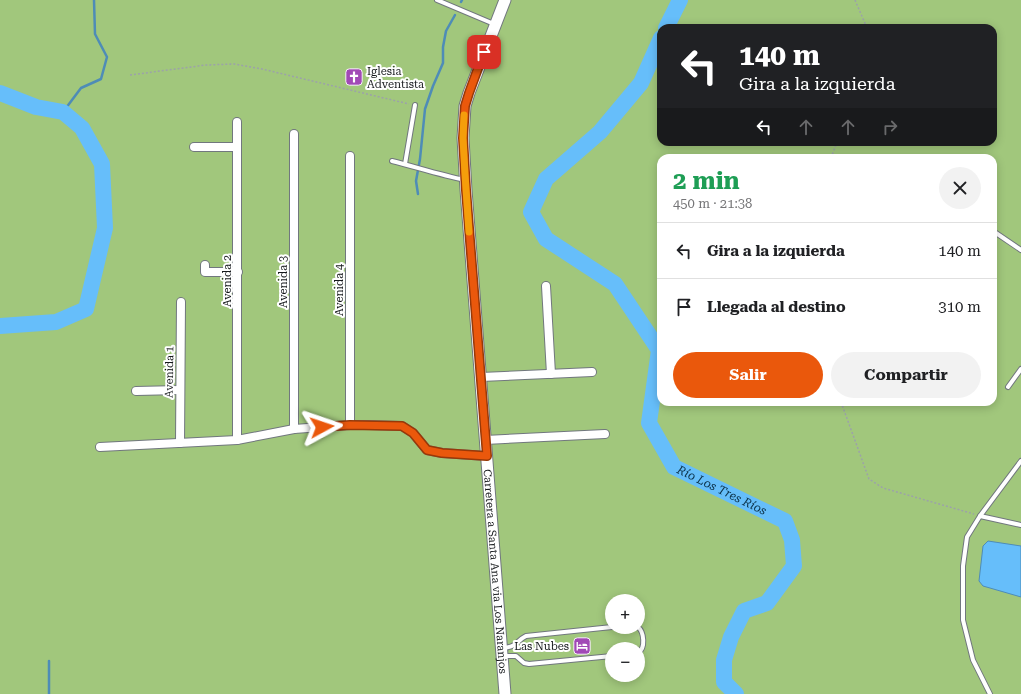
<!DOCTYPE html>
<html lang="es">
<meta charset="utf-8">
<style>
body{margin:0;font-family:"Roboto Serif",serif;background:#f2f2f2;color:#202124;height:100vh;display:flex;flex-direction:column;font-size:15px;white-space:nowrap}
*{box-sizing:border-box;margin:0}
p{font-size:13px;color:#757577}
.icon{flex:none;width:22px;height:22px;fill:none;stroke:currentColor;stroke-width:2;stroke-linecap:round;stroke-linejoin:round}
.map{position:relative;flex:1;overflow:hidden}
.details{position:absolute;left:657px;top:154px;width:340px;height:252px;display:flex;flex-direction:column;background:#fff;border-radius:12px;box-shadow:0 2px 10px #0003}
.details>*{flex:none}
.guide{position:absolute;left:657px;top:24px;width:340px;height:122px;border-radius:12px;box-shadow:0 2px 10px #0003;background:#202124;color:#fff;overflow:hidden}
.fabs{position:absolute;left:605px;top:594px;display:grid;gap:8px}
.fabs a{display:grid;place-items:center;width:40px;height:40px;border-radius:50%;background:#fff;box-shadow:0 2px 10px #0003;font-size:20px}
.pin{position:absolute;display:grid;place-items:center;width:34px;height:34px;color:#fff;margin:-17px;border-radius:8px;box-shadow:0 2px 6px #0006}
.me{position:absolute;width:44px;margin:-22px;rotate:85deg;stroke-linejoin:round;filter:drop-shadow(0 0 3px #0008)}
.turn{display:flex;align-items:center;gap:14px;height:84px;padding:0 16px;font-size:18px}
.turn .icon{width:52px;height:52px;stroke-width:2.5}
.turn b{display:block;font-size:28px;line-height:34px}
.lanes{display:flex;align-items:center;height:38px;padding:0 16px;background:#0003;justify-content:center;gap:20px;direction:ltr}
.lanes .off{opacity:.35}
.round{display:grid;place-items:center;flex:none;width:42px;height:42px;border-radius:21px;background:#f2f2f2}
.headline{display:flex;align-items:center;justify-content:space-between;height:68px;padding:0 16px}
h1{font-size:24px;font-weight:700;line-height:30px;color:#1e9e55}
.button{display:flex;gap:8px;margin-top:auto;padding:8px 16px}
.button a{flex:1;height:46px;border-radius:24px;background:#ea580c;color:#fff;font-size:16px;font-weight:700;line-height:46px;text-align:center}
.button a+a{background:#f2f2f2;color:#202124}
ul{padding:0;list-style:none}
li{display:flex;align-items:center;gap:12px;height:56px;padding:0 16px;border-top:1px solid #e0e0e0}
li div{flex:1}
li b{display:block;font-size:15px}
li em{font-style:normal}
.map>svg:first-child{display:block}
</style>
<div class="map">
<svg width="1021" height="694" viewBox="0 0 1021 694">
<rect width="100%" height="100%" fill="#d8dfe7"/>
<path fill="#a1c77c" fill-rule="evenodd" d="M0,0H1021V694H0ZM661,28H993V142H661ZM661,158H993V402H661ZM612,601H638V627H612ZM612,649H638V675H612Z"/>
<polygon fill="#66befa" stroke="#4e8cb7" points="988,541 1021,546 1021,597 983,586 979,581 983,546"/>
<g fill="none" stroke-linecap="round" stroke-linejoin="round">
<g stroke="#4e8cb7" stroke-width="2.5">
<polyline points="461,2 462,0"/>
<polyline points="63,112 81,88 101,79 107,57 95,34 94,0"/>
<polyline points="418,194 416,181 420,159 425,109 433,86 443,63 443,47 446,31 455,15"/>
<polyline points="49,694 49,661"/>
</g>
<g stroke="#66befa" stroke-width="16">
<polyline points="666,28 680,0"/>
<path id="s1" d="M661,38L641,83L600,132L546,179L531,212L546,239L615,284L659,350L649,423L674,467L785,521L792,540L794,566L767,603L744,611L731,637L724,660V682L736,694"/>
<polyline points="0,93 36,107 63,112 82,128 102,164 105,228 86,309 56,322 0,326"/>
</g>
<defs>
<g id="service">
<polyline points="437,0 494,24"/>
<path d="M392,161C416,167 440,175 465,180"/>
<polyline points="405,164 415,105"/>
<polyline points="993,231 1021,250"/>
<polyline points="1008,387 1021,369"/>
<polyline points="980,516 1021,525"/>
<path d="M638,627C644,632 646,648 638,653"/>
<path d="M503,648C517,647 516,641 526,636L612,627"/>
<polyline points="503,656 516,656 524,663 529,664 612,656"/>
<polyline points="990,694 973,660 963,620 963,566 967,537 980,516 1021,461"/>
</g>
<g id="minor">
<polyline points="194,147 237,147"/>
<polyline points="205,265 205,272 238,272"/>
<polyline points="546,286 551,374"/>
<polyline points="481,377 592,372"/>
<polyline points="136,391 180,390"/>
<polyline points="350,425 350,156"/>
<polyline points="294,429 294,134"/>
<polyline points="237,440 237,122"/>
<polyline points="485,440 605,434"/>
<polyline points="180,443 181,302"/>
<polyline points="100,447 237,440 294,429 350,425 369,425 402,426 413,433 427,450 442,453 487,456"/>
</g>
<g id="secondary">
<path id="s2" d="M505,0L469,93L465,106L463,138L466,190L505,694"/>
</g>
</defs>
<use href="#service" stroke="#71777e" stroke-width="6"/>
<use href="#minor" stroke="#71777e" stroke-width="10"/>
<use href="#secondary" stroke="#71777e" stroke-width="13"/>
<g stroke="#9ca2a9" stroke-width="1.5" stroke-dasharray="2 2" stroke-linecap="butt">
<polyline points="855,0 867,28"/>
<polyline points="130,75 206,65 234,64 262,69 409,104"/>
<polyline points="831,158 837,142"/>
<polyline points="841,402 869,479 883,488 974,514"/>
</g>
<use href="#service" stroke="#fff" stroke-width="4"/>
<use href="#minor" stroke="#fff" stroke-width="8"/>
<use href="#secondary" stroke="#fff" stroke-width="11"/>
</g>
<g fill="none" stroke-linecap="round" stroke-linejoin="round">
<defs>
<polyline id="route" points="322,427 350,425 402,426 413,433 427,450 442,453 487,456 466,190 463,138 465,106 469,93 484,52"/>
</defs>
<use href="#route" stroke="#983908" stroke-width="10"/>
<use href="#route" stroke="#ea580c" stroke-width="7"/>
<polyline stroke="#f59e0b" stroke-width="7" points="464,115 463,138 465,174 469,232"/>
</g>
<defs>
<symbol id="church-square" viewBox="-11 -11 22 22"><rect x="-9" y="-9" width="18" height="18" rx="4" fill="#a149b6" stroke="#fff"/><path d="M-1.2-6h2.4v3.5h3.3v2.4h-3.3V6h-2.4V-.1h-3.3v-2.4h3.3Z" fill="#fff"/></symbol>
<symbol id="hotel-square" viewBox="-11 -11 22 22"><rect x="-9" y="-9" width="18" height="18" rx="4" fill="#a149b6" stroke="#fff"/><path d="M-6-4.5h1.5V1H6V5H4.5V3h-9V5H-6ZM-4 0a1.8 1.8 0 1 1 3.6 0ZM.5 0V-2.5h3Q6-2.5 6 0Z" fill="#fff"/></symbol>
</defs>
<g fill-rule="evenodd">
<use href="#church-square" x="344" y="67" width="20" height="20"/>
<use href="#hotel-square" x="572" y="636" width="20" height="20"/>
</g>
<g text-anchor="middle" stroke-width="4" stroke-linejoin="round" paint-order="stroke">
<g font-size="11" fill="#15181b" stroke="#fff" text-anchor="start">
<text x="367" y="75">Iglesia<tspan x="367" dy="13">Adventista</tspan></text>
<text x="569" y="650" text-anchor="end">Las Nubes</text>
</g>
<g font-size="11" fill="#15181b" stroke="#fff">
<text transform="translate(227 281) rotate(-90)" y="4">Avenida 2</text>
<text transform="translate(283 282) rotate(-90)" y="4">Avenida 3</text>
<text transform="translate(339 290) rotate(-90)" y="4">Avenida 4</text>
<text transform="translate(169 372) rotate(-89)" y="4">Avenida 1</text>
<text dy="4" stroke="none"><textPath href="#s2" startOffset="580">Carretera a Santa Ana via Los Naranjos</textPath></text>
</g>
<g font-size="12" font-style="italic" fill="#0b324a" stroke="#fff">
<text dy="4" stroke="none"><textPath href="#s1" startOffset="591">Río Los Tres Ríos</textPath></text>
</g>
</g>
</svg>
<div class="fabs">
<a>+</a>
<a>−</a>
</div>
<div class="pin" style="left:484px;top:52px;background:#d93025"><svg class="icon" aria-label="arrive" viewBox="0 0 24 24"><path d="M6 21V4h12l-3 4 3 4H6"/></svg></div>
<svg class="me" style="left:322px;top:427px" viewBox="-20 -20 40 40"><path d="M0-17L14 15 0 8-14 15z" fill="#ea580c" stroke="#fff" stroke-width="4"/></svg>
<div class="guide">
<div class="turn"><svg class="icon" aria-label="left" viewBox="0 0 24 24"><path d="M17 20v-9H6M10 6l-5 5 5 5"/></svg><div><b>140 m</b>Gira a la izquierda</div></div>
<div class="lanes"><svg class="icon" aria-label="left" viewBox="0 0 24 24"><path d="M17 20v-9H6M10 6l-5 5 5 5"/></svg><svg class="icon off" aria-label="ahead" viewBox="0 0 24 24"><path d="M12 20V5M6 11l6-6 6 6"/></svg><svg class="icon off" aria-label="ahead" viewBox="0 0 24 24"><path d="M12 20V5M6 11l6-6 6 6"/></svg><svg class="icon off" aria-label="right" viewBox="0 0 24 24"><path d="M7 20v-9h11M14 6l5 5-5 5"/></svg></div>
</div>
<section class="details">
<div class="headline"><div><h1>2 min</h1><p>450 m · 21:38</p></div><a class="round"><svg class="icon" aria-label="close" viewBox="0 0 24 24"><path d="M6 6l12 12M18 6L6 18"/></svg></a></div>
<ul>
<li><svg class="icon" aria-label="left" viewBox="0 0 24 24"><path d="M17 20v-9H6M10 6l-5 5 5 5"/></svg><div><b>Gira a la izquierda</b></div><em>140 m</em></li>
<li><svg class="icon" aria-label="arrive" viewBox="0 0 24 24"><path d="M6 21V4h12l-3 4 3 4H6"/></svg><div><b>Llegada al destino</b></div><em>310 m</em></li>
</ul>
<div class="button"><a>Salir</a><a>Compartir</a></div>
</section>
</div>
